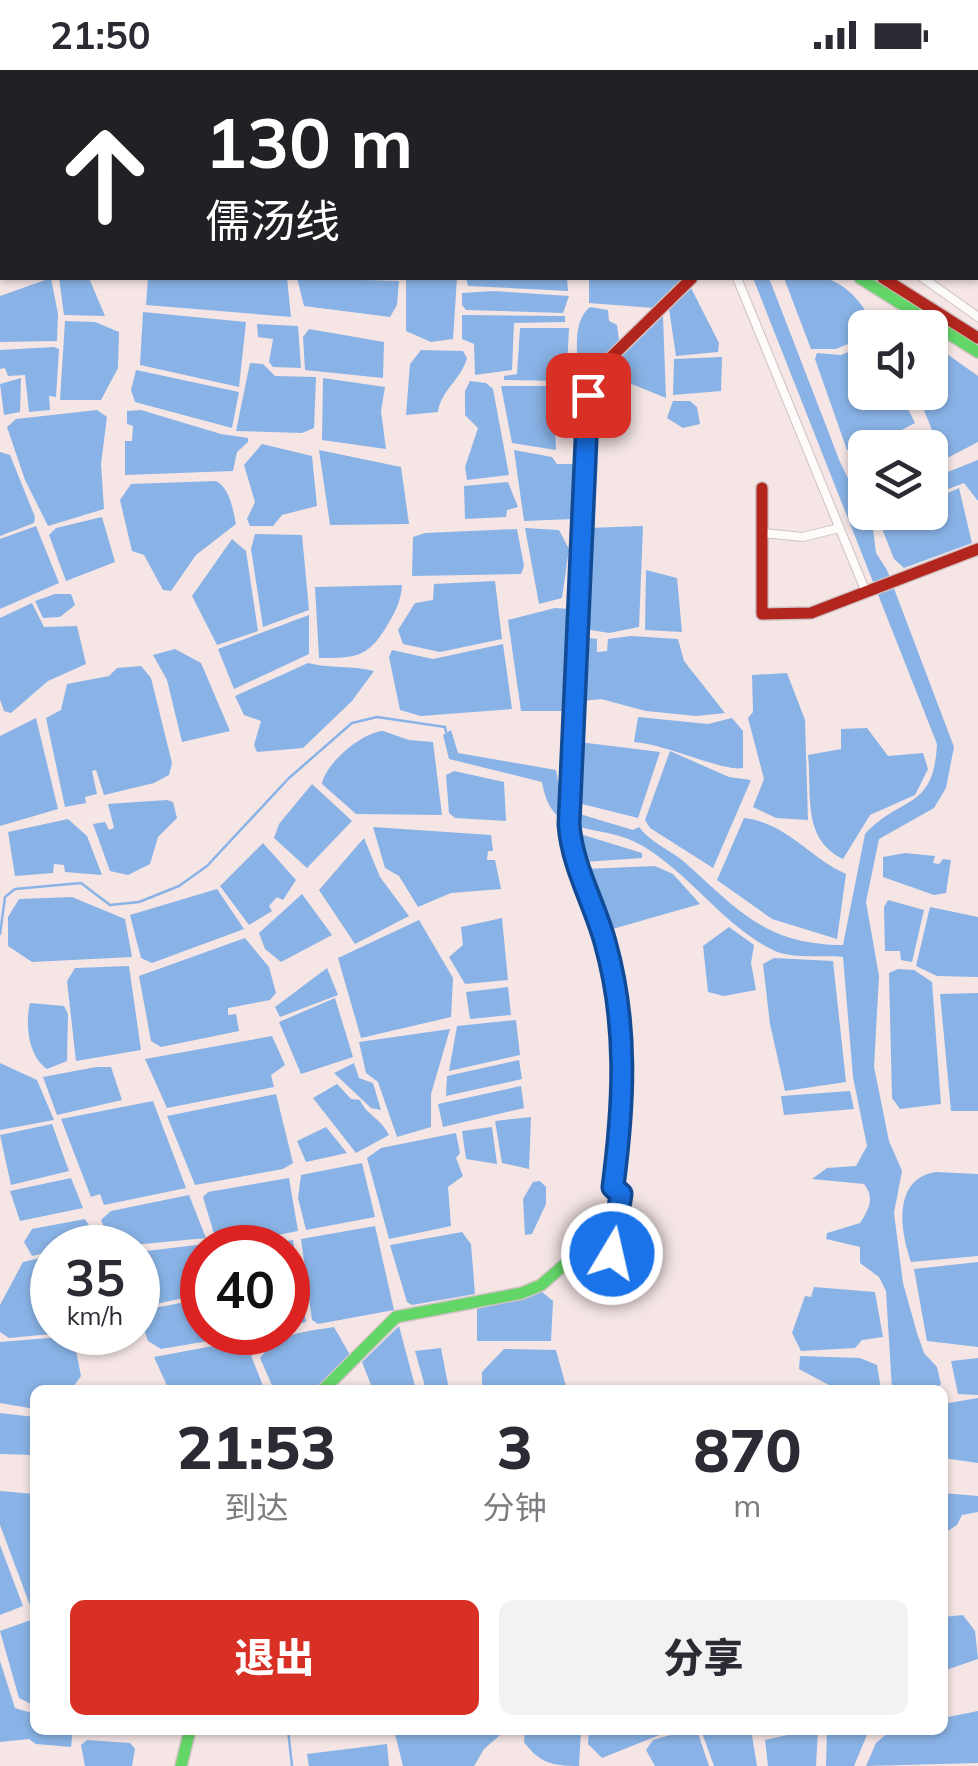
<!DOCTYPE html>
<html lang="zh">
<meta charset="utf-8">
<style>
body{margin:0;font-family:Mulish,"Noto Sans SC",sans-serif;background:#f2f2f3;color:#2b2b33;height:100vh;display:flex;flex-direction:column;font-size:38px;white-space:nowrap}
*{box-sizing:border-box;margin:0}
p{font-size:32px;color:#7c7c81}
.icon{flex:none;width:55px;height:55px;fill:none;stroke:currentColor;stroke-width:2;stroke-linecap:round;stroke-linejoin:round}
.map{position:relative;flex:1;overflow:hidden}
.panel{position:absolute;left:30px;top:1315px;width:918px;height:350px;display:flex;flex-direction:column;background:#fff;border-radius:15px;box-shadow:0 2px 8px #0004}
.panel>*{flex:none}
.banner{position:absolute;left:0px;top:0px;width:980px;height:210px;box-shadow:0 2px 8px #0004;background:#202124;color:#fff;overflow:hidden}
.buttons{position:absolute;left:848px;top:240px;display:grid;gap:20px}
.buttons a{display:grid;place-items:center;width:100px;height:100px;border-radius:15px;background:#fff;box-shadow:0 2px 8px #0004;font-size:50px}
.speed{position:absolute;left:30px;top:1155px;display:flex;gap:20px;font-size:50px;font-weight:700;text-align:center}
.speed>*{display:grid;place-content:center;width:130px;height:130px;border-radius:50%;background:#fff;box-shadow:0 2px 8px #0004;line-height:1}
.speed small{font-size:25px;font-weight:400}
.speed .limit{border:15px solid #d22;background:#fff;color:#111}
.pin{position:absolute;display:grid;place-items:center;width:85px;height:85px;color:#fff;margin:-42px;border-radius:20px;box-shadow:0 5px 15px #0006}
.me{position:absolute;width:110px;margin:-55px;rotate:9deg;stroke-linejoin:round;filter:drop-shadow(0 0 8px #0008)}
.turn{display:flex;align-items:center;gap:35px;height:210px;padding:0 40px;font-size:45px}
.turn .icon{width:130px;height:130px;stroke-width:2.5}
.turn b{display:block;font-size:70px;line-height:85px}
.eta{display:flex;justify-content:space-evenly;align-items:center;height:170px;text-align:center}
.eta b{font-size:60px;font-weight:800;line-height:70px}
.action{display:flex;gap:20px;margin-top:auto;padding:20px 40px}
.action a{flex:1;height:115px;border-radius:15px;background:#d93025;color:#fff;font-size:40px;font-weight:800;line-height:115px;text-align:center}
.action a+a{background:#f2f2f3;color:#2b2b33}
.status{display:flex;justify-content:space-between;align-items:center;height:70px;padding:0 50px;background:#fff;direction:ltr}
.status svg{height:28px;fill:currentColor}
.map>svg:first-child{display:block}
</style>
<div class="status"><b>21:50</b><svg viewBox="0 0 49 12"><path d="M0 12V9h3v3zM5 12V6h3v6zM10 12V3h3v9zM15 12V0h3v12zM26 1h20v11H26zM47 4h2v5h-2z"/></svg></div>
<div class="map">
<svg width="978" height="1696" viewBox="0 0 978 1696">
<rect width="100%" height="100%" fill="#f5e5e5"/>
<g fill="#89b3e6">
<polygon points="51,208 58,244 57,271 0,272 0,226"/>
<polygon points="59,208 89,208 105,246 64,245"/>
<polygon points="148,208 287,208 291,247 146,235"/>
<polygon points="297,208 399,211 397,235 390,247 304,236"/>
<polygon points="406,208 457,208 453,269 431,272 406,261"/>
<polygon points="466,208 567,208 568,221 468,216"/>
<polygon points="589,208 679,208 682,212 654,238 589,233"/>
<path d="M753,208H769L840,392L873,459L876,483L887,500L954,677L946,718L934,738L879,769L866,832L879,906L874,997L889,1071L902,1101L894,1143L903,1213L917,1263L924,1283L937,1297L941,1314L935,1320H892L886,1221L879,1207L860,1193V1177L826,1169L827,1163L860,1153C869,1139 875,1128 864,1114L812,1109L827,1098L856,1096L867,1076L853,1007L843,887C824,885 792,889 775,881C724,857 690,803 641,775C596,750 552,772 542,712L449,689L443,665L451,660L458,683L556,700L563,739L633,760L639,757C649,771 668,779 682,790C738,839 763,874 843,875L865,764C901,725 934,741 937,674Z"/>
<path d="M784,208C796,207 813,205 825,208C845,213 869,237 871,257L865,258V267L836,279H811Z"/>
<polygon points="691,218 719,273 718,282 676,286 669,239"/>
<polygon points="493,221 569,226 563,243 466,240 462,235 462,223"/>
<path d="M590,237L608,240L609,251L617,255L619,270L588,301L578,298C577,278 573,251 590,237Z"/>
<polygon points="143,242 246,252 239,317 140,295"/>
<polygon points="462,245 565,246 565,252 514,253 512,300 475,305 474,274 462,269"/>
<polygon points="663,246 666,328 622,310 599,309"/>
<polygon points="65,251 95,252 119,262 118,298 101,330 60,330"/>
<polygon points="257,254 298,256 301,298 273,297 269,292 273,269 258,267"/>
<polygon points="520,258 569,258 567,298 559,301 560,311 504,310 504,306 517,304"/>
<polygon points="309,259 384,272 383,308 305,300 303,267"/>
<polygon points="930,272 978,306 978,372 932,396 930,378 925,375 932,360 917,323 930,322"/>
<polygon points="865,275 865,322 900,323 915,353 896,363 900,377 847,380 815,289 817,283 841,285"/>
<polygon points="54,277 59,279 56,327 49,326 50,340 29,342 25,305 8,306 5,298 0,299 0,280"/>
<path d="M421,280L463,281L467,288C461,310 441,320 438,342L406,345L410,294Z"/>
<polygon points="722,287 721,321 673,325 674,289"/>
<polygon points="250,293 263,294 275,306 316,307 314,358 302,363 236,361"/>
<polygon points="136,300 239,322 232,358 135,332 131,320"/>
<polygon points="21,308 20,342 4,345 0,314"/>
<polygon points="323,308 385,317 381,341 386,379 322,370"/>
<polygon points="470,311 486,313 493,319 509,405 467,410 465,397 478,358 465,345 465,321"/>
<polygon points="501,316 553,316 556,380 512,373"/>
<polygon points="673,331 690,331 697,337 700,354 683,358 667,348"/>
<polygon points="97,340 107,347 101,394 104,439 48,456 25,410 7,357 16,349"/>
<polygon points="141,340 221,364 248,368 248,372 237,382 233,401 125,405 125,371 132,371 133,356 127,354 127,341"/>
<polygon points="262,374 312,386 317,436 282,445 273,456 250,456 247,449 255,432 244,395"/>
<polygon points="319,380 401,397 409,454 330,455"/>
<polygon points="514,380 552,387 557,394 577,394 574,449 524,451"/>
<polygon points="0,382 10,385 35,447 34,453 0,466"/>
<polygon points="978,390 978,431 964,413 930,426 930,409"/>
<path d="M216,411C230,418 233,440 236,454L196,485L171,521L163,520L144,485L132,481L120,430L131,414Z"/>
<polygon points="508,412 518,437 507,440 506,447 465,449 464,416"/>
<polygon points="959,418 972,473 904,498 894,489 881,456 905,443 930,442 930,431"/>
<polygon points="102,447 115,492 66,511 49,465 56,458"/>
<polygon points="36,456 59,513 0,539 0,469"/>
<polygon points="643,456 639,557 609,563 585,559 586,458"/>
<polygon points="525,458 559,460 569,479 562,528 539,534"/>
<polygon points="517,459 524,496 521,504 412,506 413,467 425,463"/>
<polygon points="255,464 302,465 309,540 263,557 251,479"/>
<polygon points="232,469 246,481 258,561 217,575 192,526"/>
<polygon points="646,500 677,508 682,562 645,560"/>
<polygon points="495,511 502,569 440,582 403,574 398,560 415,533 433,530 434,514"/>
<path d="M402,515C401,533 394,544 385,559C367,588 354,588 319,588L315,517Z"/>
<polygon points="55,524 71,524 75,535 60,547 43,548 35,531"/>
<polygon points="32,533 44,557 77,556 86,594 48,611 11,643 4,641 0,630 0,548"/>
<polygon points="555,538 571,539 568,641 521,641 508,550"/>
<polygon points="309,545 309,584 234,619 218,579"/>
<polygon points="631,566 678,569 684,591 725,643 696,646 646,641 601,629 583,631 582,567 597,569 597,582 607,581 608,569"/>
<polygon points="503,574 512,639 421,646 400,640 389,587 392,580 433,589"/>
<polygon points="175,579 201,593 230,661 182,672 167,610 153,585"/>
<path d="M308,593C331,599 351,595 374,601L352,631L303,678L257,682L254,675L261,651L244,645L235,626Z"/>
<polygon points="141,596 151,608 172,693 169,705 154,713 104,725 96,700 92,701 97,724 85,727 86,733 65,737 46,648 61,640 67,614 109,606 117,598"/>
<polygon points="787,603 805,650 808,750 776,748 753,737 764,709 748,648 753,642 752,605"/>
<path d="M638,647L708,654L732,648L743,661V698C723,702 666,674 634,672Z"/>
<polygon points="36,648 58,739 0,756 0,666"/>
<path d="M867,658L888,686L923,683L928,699L915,725L870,745L843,789C802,769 812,726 808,685L841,679V659Z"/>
<path d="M383,661L409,670L433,672L442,745L356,744L322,714C325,694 362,662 383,661Z"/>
<polygon points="579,672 660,682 638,748 574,732"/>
<polygon points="670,681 729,707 751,710 713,798 650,758 645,750"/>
<polygon points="454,701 504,712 506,751 455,748 449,743 446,705"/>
<polygon points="312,714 352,751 307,798 274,768 279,754"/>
<polygon points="167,730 173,732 177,748 158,767 150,794 128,805 110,801 93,754 105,752 109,760 114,758 108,734"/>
<path d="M744,748C787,753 808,787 846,804L837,869L772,849L717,810Z"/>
<polygon points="68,749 87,766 102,805 65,802 64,795 54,794 53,803 15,806 8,762"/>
<polygon points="373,757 491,765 493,781 488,781 487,790 495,790 501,819 451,823 418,837 399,806 385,798"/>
<polygon points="577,763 642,783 642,788 583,792"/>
<polygon points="364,768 380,807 409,846 355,874 319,820"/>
<polygon points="263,773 296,810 283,830 277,827 269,836 272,841 249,855 220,816"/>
<polygon points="905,783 935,786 933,793 939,794 943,789 951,790 946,823 934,825 883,807 883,787"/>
<polygon points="655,796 673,804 700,834 609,860 584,799"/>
<polygon points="217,819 244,859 152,893 141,888 130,845"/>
<polygon points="302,824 332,865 281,892 265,879 259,863"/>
<polygon points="72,827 125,849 132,887 32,892 8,876 8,847 19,829"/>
<polygon points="888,830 924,840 912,892 901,890 900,881 885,881 884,837"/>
<polygon points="930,837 978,847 978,907 937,906 916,896"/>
<polygon points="502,848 508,910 465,914 449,887 463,875 461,857"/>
<polygon points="419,850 453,908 451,947 361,968 338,888"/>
<polygon points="729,857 754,875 751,893 756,920 724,926 708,922 703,876"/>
<polygon points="245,868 269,897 276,923 270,930 228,938 228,945 236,944 239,961 161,977 151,971 139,906"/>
<polygon points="774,888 833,891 846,1012 785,1021 770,954 763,894"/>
<polygon points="129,896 141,980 76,991 67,911 75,898"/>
<polygon points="327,898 338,925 280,947 275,937"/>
<polygon points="898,899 914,900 932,912 941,1034 900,1039 892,1028 889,903"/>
<polygon points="508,917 511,945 470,949 466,922"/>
<polygon points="978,923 978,1041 951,1041 940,924"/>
<polygon points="335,928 353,987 301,1004 279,952"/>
<path d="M30,933L64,936L68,944L67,991L47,999C28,986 25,954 30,933Z"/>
<polygon points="516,950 520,985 449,1001 457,956"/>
<polygon points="450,959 431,1024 431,1057 397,1067 378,1012 366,1003 359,972"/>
<polygon points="272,966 285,995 271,1005 274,1017 167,1038 145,989"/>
<polygon points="519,990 522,1009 446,1026 447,1006"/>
<polygon points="0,993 37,1010 54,1050 0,1060"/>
<polygon points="354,993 359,1008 373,1013 381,1040 371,1038 334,1003"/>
<polygon points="96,997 111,997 122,1030 57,1045 43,1007"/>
<path d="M337,1014L351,1029L360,1030C367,1046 380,1047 389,1065L356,1083L313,1028Z"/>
<polygon points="521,1016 524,1038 443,1057 438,1034"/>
<polygon points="850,1021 854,1039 784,1045 781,1026"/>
<polygon points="276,1024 293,1093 283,1099 195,1115 167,1046"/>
<polygon points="153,1031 186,1118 104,1135 100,1124 91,1127 61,1049"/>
<polygon points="531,1047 529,1099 502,1093 495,1051"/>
<polygon points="52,1054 69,1101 11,1115 0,1065"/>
<polygon points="326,1057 347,1083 306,1092 297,1071"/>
<polygon points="492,1057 497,1094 466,1089 462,1061"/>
<polygon points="456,1063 460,1083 456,1088 463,1106 448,1117 451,1156 389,1169 367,1088 381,1078"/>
<polygon points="362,1093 375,1147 306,1160 298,1128 301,1105"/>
<path d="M936,1102L978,1104V1186L911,1192C900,1161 892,1109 936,1102Z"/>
<polygon points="71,1108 83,1138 20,1151 10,1121"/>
<polygon points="289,1108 298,1161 218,1177 203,1127 208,1122"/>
<polygon points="540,1111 546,1117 546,1134 532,1164 525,1165 523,1129 533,1112"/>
<polygon points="189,1125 206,1168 112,1177 101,1150 111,1141"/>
<polygon points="85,1149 98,1169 32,1186 24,1172 32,1159"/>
<polygon points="375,1156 394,1240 318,1254 312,1250 301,1169"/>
<polygon points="462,1162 471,1174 475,1224 412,1235 407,1232 390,1175"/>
<polygon points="293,1170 306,1252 288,1256 288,1178 253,1177"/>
<polygon points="205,1174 202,1224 142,1237 138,1232 138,1182"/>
<polygon points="52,1185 52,1262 62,1263 9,1268 0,1262 0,1235 23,1192"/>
<polygon points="978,1192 978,1277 927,1271 914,1199"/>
<polygon points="814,1217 875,1222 883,1267 862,1270 855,1278 801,1281 792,1263 805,1226 811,1227"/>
<polygon points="542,1222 553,1231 551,1271 477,1271 477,1239"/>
<polygon points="202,1229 202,1262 244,1265 161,1279 148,1271 139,1245 143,1240"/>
<polygon points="399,1256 416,1320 373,1320 362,1292"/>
<path d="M334,1257L350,1285L316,1320H274L260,1288C280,1262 304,1262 334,1257Z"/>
<polygon points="73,1266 81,1306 71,1320 35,1320 35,1339 0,1333 0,1272"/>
<polygon points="245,1270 263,1316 169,1320 154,1287"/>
<polygon points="441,1278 449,1320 426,1320 415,1281"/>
<polygon points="504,1279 556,1280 567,1320 482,1320 482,1302"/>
<polygon points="800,1286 860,1288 877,1295 881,1320 838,1320 799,1299"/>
<polygon points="978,1288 978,1325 958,1324 951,1291"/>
<polygon points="978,1328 978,1393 943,1388 943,1334"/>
<polygon points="0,1343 35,1347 35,1385 0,1384"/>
<polygon points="0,1421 35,1424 35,1537 31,1538 0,1455"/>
<polygon points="943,1423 978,1426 978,1442 962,1445 957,1455 943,1464"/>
<polygon points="0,1475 23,1536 0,1545"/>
<polygon points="963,1545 975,1561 978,1589 943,1601 943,1547"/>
<polygon points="31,1550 35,1561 35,1636 19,1628 0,1561"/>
<polygon points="0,1591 15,1638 35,1644 35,1660 73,1660 71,1677 36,1674 29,1669 0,1672"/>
<polygon points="978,1641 978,1693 866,1696 876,1673 891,1660 942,1660 943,1648"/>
<polygon points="394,1660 506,1660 484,1679 474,1696 403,1696"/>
<path d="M525,1660H581L579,1696C554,1696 540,1694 524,1672Z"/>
<polygon points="589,1660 672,1660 602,1688 588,1674"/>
<polygon points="688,1660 697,1660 709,1696 655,1696 646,1680 653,1670"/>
<polygon points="701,1660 751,1660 757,1696 714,1696"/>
<polygon points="809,1660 818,1661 816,1696 768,1696 765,1670"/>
<polygon points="827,1660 869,1660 854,1696 826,1696"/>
<polygon points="87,1670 130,1673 135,1679 132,1696 85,1696 81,1675"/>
<polygon points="387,1674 389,1696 309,1696 307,1684"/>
</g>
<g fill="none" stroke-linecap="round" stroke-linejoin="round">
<g stroke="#89b3e6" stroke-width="2.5">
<polyline points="0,864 5,827 15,819 81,813 110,835 139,832 179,816 207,796 289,708 352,653 377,647 445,657 446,662"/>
<polyline points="288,1660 292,1696"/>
</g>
<defs>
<g id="street">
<polyline points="737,208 865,520"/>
<polyline points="923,208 978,247"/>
<polyline points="763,463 803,467 839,458"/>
</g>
<g id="fast">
<polyline points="464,0 469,2"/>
<polyline points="512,0 517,2"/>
<polyline points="655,0 656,2"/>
<polyline points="860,208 978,282"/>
<path d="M323,1320L396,1247L522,1223L541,1215L579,1182L612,1184L621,1124L613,1117C623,1035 627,953 605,872C594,832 574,796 569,754L579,519"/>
<polyline points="181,1696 190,1660"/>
</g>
<g id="slow">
<polyline points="540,0 544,2"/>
<polyline points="581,0 585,2"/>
</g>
<g id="jam">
<polyline points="883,208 978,268"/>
<polyline points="762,418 762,544 811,543 978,479"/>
<polyline points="579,519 588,325 600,298 692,208"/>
</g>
</defs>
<use href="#street" stroke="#d0c2c2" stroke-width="10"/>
<use href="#fast" stroke="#d0c2c2" stroke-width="14"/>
<use href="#slow" stroke="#d0c2c2" stroke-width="14"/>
<use href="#jam" stroke="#d0c2c2" stroke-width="14"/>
<use href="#street" stroke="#fefbfb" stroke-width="8"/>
<use href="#fast" stroke="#63d668" stroke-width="11"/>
<use href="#slow" stroke="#ff974d" stroke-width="11"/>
<use href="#jam" stroke="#b3261e" stroke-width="11"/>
</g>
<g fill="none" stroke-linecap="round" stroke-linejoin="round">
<defs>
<path id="route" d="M588,325L569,754C572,796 594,832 605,872C628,953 624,1033 613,1117L621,1124L612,1184"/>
</defs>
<use href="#route" stroke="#114b97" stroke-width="25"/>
<use href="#route" stroke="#1a73e8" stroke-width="18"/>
</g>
</svg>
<div class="buttons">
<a><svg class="icon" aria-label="sound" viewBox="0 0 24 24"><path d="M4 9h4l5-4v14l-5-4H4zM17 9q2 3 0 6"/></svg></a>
<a><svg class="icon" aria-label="layers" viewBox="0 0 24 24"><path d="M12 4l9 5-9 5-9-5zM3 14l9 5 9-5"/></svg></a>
</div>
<div class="speed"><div>35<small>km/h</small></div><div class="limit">40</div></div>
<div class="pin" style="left:588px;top:325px;background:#d93025"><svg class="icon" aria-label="arrive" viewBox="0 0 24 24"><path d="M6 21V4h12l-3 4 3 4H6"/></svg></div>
<svg class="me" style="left:612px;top:1184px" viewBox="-20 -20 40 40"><circle r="17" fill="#1a73e8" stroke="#fff" stroke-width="3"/><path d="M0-11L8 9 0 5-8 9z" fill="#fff"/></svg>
<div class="banner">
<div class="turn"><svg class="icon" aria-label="ahead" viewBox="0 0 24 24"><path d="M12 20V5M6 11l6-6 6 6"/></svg><div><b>130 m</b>儒汤线</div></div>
</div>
<section class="panel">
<div class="eta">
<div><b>21:53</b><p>到达</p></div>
<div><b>3</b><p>分钟</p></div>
<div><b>870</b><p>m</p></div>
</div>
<div class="action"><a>退出</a><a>分享</a></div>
</section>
</div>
